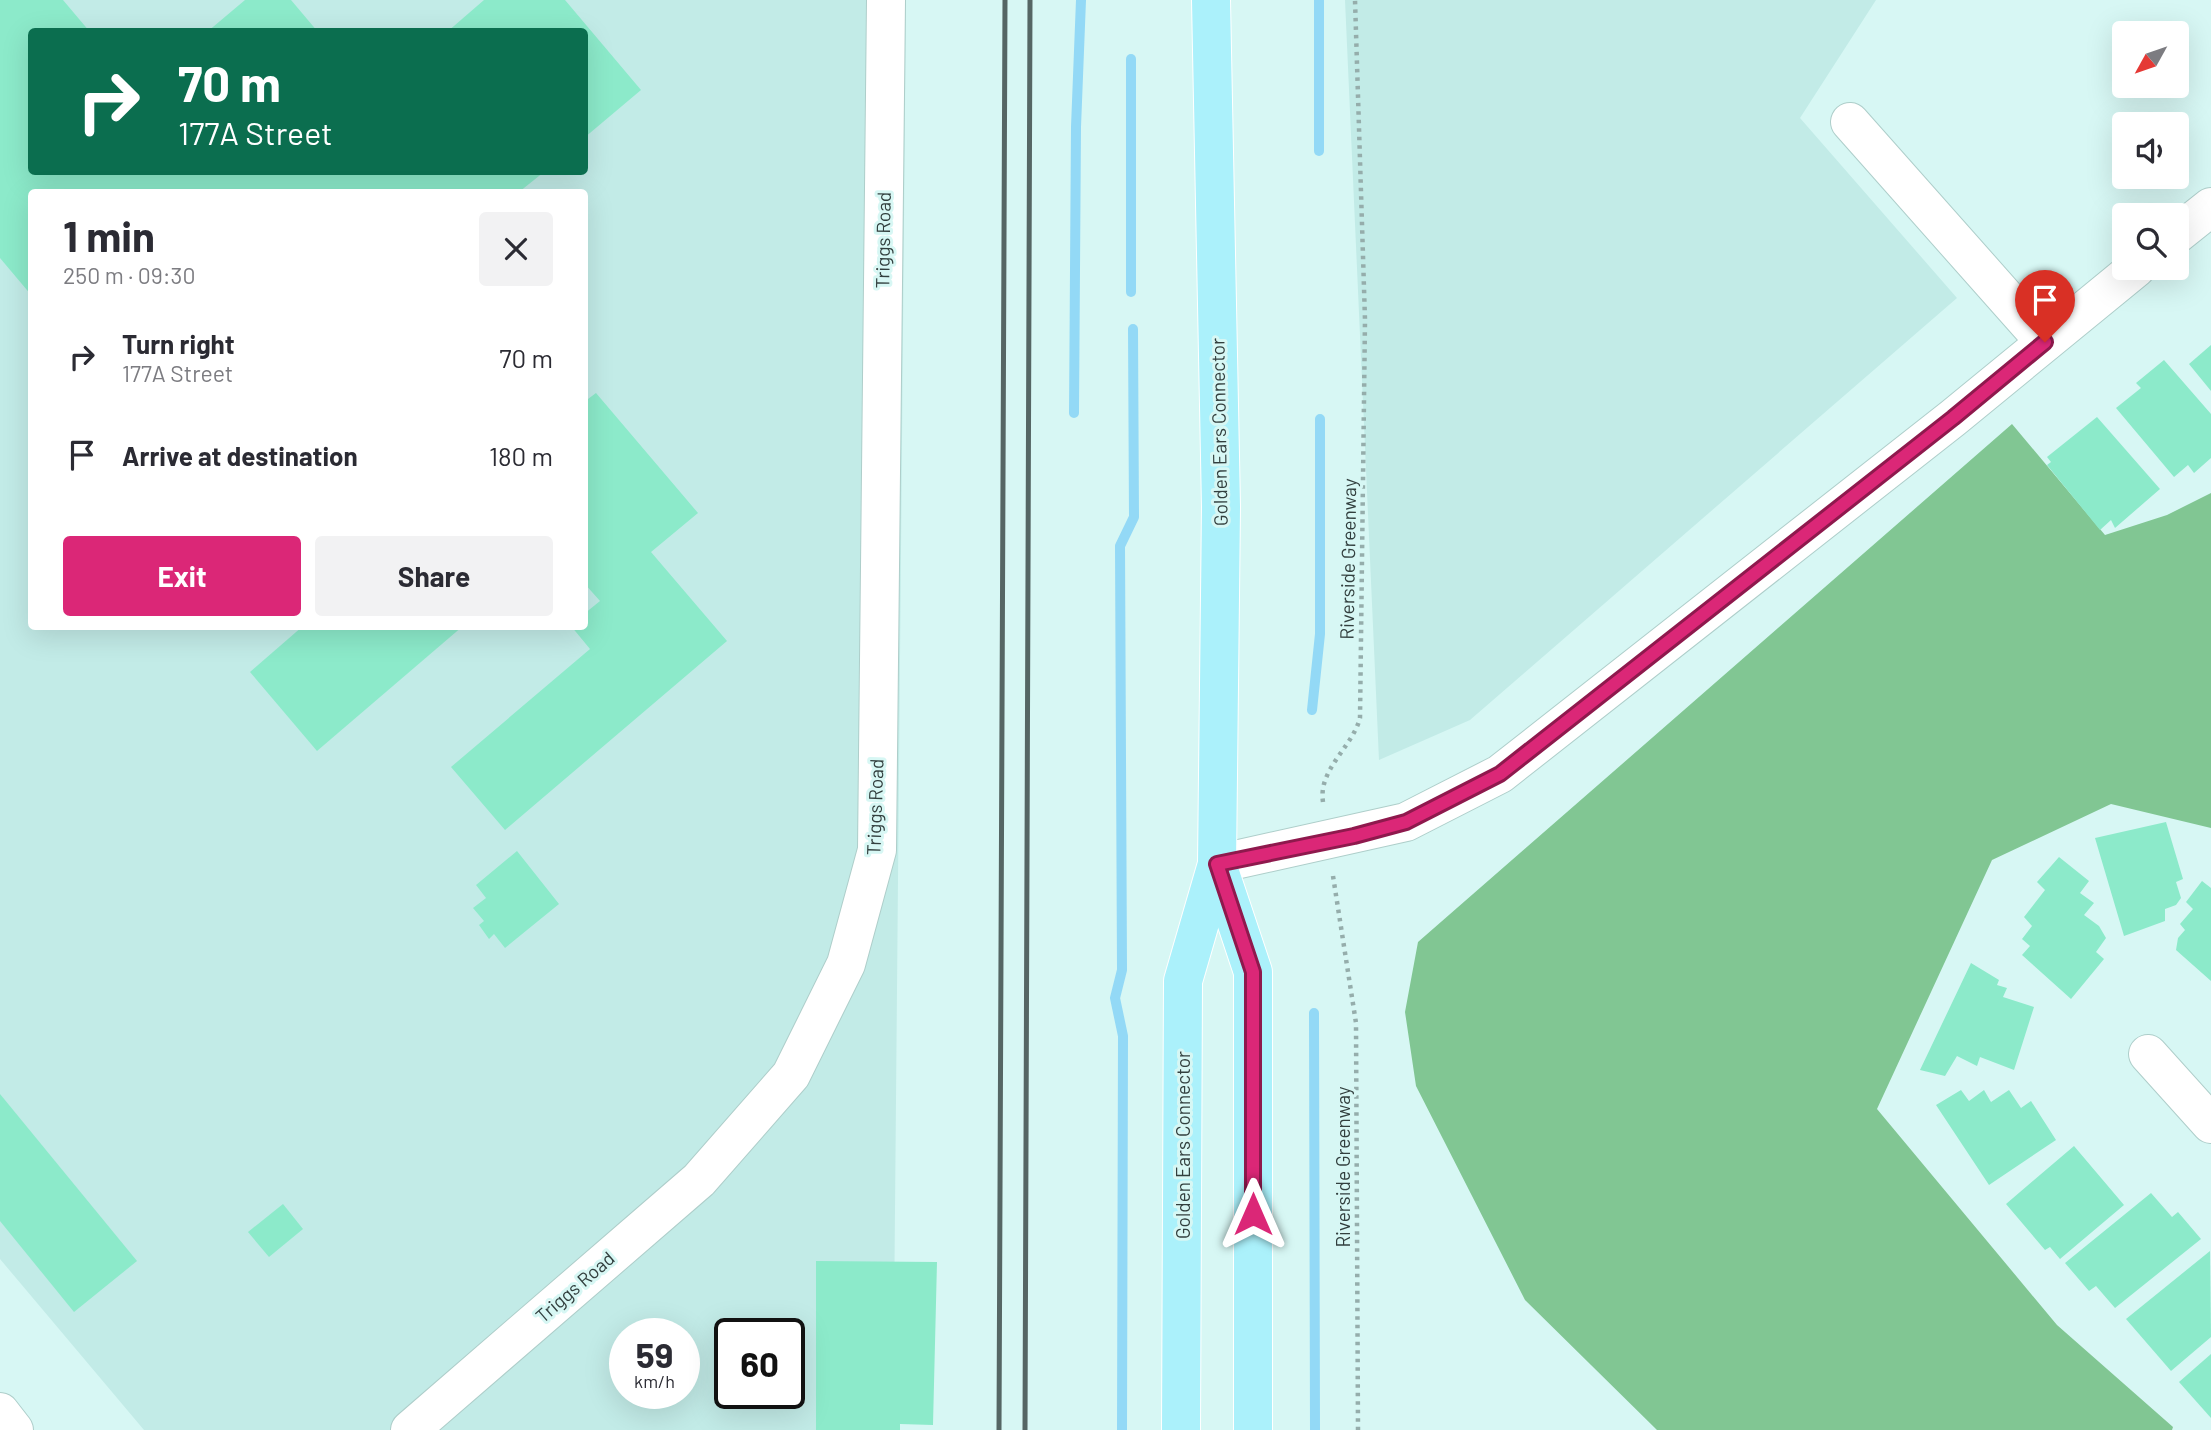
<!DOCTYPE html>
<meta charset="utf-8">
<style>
body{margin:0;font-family:Barlow,sans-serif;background:#f2f2f3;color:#2b2b33;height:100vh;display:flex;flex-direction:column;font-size:26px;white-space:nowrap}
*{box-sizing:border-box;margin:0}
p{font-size:23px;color:#7c7c81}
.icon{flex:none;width:38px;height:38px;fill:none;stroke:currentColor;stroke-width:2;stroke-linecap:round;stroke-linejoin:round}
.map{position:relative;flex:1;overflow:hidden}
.sheet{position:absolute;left:28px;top:189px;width:560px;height:441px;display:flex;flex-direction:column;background:#fff;border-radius:7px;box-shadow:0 7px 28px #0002}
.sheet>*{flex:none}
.top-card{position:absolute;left:28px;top:28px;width:560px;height:147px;border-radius:7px;box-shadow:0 7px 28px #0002;background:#0b6e4f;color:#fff;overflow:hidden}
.needle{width:46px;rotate:230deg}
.buttons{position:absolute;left:2112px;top:21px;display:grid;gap:14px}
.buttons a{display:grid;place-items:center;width:77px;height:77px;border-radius:7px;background:#fff;box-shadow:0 7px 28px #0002;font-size:35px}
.speed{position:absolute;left:609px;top:1318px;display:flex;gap:14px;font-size:35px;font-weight:700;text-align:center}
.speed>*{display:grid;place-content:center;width:91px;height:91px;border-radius:50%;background:#fff;box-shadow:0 7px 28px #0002;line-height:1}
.speed small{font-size:18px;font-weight:400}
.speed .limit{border:4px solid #111;border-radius:10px;background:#fff;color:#111}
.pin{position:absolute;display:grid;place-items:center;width:60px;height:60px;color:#fff;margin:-72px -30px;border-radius:50% 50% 50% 0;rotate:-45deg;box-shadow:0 0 7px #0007}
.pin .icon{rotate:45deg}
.me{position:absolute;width:77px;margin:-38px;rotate:0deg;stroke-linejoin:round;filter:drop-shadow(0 0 5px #0008)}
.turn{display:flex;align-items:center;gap:24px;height:147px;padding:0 35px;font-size:32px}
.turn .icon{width:91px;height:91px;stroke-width:2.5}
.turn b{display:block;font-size:49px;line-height:60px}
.round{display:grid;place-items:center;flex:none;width:74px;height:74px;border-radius:7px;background:#f2f2f3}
.headline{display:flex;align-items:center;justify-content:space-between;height:119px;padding:0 35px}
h1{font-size:42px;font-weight:700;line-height:52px}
.cta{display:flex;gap:14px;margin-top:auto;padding:14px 35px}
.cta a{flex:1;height:80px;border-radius:7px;background:#db2777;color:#fff;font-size:28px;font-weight:700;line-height:80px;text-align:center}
.cta a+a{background:#f2f2f3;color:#2b2b33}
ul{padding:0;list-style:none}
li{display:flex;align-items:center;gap:21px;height:98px;padding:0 35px}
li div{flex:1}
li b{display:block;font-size:26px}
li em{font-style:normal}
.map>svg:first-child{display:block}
</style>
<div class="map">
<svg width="2211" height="1430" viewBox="0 0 2211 1430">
<rect width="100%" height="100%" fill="#d7f7f4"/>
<g fill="#c2ebe7" fill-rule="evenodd">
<path d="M0,0H906L893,1430H144L0,1259ZM32,32H584V172H32ZM32,192H584V626H32ZM625,1334H684V1393H625ZM730,1334H789V1393H730Z"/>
<polygon points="1345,0 1876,0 1800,118 1957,298 1470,720 1379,760"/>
</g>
<polygon fill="#81c693" points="2012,424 2105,535 2167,515 2211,493 2211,828 2111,804 1992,860 1877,1109 2057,1325 2173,1427 2172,1430 1657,1430 1525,1300 1416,1086 1405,1012 1418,942"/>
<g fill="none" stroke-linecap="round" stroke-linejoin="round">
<g stroke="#93d9f6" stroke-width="10">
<polyline points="1319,0 1319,151"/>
<polyline points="1131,292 1131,59"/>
<polyline points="1074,413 1076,127 1081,0"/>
<polyline points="1312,710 1320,634 1320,419"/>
<polyline points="1314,1013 1315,1430"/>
<polyline points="1122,1430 1123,1036 1115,998 1122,970 1120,546 1134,517 1133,329"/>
</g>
</g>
<g fill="#8ceaca">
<polygon points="0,0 63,0 90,32 32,32 32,172 544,172 519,192 32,192 32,296 0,258"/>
<polygon points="245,0 291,0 318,32 207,32"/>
<polygon points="484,0 565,0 641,90 584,138 584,32 447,32"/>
<polygon points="2211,345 2211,391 2189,364"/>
<polygon points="2164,360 2211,414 2211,458 2194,473 2188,465 2174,477 2116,408 2141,388 2136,383"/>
<polygon points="596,393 698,513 651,552 727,641 505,830 451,767 590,649 571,626 584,626 584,614 600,601 584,583 584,402"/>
<polygon points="2097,417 2160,489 2115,528 2111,520 2100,530 2047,465 2051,462 2047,457"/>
<polygon points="303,626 463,626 317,751 250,672"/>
<polygon points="2166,822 2183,879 2176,882 2181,898 2176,905 2165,909 2165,921 2124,936 2095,838"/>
<polygon points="517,851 559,904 505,948 494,934 489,939 479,925 484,921 473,908 486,898 476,885"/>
<polygon points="2059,857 2089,881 2080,893 2094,903 2084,915 2099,926 2106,938 2096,952 2104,959 2071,999 2022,955 2030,946 2022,939 2032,926 2024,917 2045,890 2037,882"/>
<polygon points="2202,881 2211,888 2211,981 2176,950 2178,938 2185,930 2180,924 2193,909 2186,902"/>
<polygon points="1971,963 1999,980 1997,985 2007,988 2003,997 2034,1007 2014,1070 1980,1057 1977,1066 1957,1056 1945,1076 1920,1070"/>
<polygon points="1961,1090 1969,1101 1984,1090 1991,1102 2009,1090 2021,1108 2031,1101 2056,1140 1989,1185 1936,1105"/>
<polygon points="0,1094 137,1261 74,1312 0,1221"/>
<polygon points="2074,1146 2124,1205 2060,1259 2050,1247 2045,1250 2006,1204"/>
<polygon points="2151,1193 2172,1217 2178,1212 2201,1239 2115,1308 2096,1286 2089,1291 2065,1263"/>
<polygon points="283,1204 303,1229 269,1257 248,1232"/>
<polygon points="2210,1251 2211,1337 2171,1371 2126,1319"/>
<polygon points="816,1261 937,1262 933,1425 900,1424 900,1430 816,1430"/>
<polygon points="2211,1354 2211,1418 2179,1382"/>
</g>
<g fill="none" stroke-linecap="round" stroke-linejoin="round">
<defs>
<g id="minor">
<polyline points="1850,122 2045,342"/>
<polyline points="2177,234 2211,207"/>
<polyline points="1217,864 1406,822 1500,774 1953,418 2136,268"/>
<polyline points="2148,1054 2211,1124"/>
<polyline points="0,1412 14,1430"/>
<polyline points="410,1430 699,1180 791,1075 846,964 877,850 886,0"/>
</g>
<g id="major">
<polyline points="1217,864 1253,972 1253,1430"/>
<polyline points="1181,1430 1183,981 1217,864 1221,507 1211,0"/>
</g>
</defs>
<use href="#minor" stroke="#aececa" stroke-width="40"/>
<use href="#major" stroke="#fff" stroke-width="40"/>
<g stroke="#95adab" stroke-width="4.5" stroke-dasharray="3.5 5" stroke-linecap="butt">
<path d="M1323,802C1318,769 1352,748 1360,718L1365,320L1355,0"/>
<polyline points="1333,876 1356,1023 1358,1430"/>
</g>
<use href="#minor" stroke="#fff" stroke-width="38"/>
<use href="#major" stroke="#abf1fb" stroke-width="38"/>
<g stroke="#556664" stroke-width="5">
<polyline points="999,1430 1005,0"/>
<polyline points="1025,1430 1030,0"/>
</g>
</g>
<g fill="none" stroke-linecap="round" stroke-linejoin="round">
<defs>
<polyline id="route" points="1253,1214 1253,972 1217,864 1354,836 1406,822 1500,774 1953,418 2045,342"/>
</defs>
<use href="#route" stroke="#8e194d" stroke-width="18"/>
<use href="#route" stroke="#db2777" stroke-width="12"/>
</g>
<g text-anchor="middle" stroke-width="6" stroke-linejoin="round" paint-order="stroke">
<g font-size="19" fill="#323f3e" stroke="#d7f7f4">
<text transform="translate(883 240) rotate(-89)" y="7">Triggs Road</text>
<text transform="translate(1219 432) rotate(-91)" y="7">Golden Ears Connector</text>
<text transform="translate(1348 559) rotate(-89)" y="7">Riverside Greenway</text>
<text transform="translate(875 807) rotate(-88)" y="7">Triggs Road</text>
<text transform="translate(1183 1145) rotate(-90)" y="7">Golden Ears Connector</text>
<text transform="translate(1343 1167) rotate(-90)" y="7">Riverside Greenway</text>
<text transform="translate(575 1287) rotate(-41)" y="7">Triggs Road</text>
</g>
</g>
</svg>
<div class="buttons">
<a><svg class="needle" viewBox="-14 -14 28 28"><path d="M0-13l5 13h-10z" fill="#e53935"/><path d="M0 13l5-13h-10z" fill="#7c7c81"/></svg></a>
<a><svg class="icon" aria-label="sound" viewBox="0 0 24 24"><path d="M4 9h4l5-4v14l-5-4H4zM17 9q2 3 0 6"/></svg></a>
<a><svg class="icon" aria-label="search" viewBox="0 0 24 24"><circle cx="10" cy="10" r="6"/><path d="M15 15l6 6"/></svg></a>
</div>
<div class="speed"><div>59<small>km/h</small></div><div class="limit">60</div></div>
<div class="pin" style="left:2045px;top:342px;background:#d93025"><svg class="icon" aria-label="arrive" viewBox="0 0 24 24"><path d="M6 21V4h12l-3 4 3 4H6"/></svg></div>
<svg class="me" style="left:1253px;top:1214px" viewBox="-20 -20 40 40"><path d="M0-17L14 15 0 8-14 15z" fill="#db2777" stroke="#fff" stroke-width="4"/></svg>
<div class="top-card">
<div class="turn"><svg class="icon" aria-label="right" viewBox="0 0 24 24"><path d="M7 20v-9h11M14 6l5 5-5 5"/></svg><div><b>70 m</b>177A Street</div></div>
</div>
<section class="sheet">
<div class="headline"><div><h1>1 min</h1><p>250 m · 09:30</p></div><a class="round"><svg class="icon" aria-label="close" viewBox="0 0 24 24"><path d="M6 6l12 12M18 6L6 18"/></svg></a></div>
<ul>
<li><svg class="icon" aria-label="right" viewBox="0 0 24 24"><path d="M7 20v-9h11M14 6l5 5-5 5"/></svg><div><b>Turn right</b><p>177A Street</p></div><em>70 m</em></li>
<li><svg class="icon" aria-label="arrive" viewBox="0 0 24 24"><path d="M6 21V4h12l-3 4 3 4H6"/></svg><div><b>Arrive at destination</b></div><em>180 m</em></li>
</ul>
<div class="cta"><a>Exit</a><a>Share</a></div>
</section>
</div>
